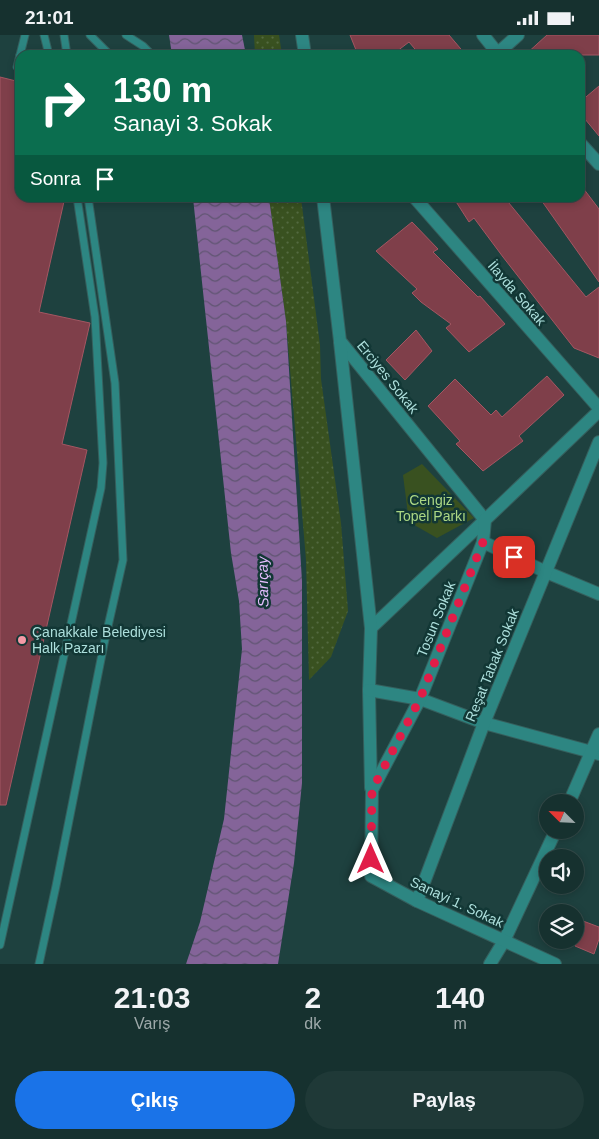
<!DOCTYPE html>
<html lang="tr">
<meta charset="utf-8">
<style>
body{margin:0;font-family:Arial,sans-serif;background:#1f3937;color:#f1f3f6;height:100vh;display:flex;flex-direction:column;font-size:19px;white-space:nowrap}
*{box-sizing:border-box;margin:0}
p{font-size:16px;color:#9ea9aa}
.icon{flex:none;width:28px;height:28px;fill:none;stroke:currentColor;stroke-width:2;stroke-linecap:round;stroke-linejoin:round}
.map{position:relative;height:929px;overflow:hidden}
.details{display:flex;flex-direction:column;background:#16312f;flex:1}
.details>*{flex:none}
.hud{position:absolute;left:15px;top:15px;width:570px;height:152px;border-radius:15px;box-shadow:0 2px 8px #0003,0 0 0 1px #354c4b;background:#0b6e4f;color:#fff;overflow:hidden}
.needle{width:32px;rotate:294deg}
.controls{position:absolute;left:539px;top:759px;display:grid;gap:10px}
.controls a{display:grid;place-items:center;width:45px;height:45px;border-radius:50%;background:#16312f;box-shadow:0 2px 8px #0003,0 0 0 1px #354c4b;font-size:25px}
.pin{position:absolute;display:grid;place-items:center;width:42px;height:42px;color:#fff;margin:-21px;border-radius:10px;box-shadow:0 2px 8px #0006}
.me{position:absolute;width:55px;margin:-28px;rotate:0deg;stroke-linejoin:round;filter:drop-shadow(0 0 4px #0008)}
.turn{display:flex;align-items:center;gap:18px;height:105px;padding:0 15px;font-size:22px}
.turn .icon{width:65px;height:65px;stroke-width:2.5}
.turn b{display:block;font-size:35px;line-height:42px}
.then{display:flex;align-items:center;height:48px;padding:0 15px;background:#0003;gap:10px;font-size:19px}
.eta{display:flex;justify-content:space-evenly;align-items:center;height:85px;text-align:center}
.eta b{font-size:30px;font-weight:700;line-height:35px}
.button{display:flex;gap:10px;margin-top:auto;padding:10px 15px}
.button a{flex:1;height:58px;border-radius:30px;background:#1a73e8;color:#fff;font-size:20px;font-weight:700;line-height:58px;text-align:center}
.button a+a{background:#1f3937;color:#f1f3f6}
.status{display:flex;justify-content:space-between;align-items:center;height:35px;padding:0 25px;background:#16312f;direction:ltr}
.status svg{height:14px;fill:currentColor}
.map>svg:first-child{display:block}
</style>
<div class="status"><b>21:01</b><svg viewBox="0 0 49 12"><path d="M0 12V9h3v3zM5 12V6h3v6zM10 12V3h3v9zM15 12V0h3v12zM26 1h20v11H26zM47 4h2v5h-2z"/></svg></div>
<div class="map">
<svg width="599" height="929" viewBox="0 0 599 929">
<defs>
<pattern id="grass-dots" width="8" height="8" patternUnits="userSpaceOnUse" patternTransform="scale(1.25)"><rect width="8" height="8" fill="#395120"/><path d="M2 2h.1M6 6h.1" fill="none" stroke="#536a40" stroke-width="1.8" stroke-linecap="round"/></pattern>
<pattern id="water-waves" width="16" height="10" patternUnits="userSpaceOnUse" patternTransform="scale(1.25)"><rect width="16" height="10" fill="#846499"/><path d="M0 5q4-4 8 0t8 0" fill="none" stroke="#605572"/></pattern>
</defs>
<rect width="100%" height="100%" fill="#1e413f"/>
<g fill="url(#grass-dots)">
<polygon points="254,0 279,0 282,20 255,20"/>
<polygon points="269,163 301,163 320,310 321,344 341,488 348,576 331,622 309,645 306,525 286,286"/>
</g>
<polygon fill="#395120" points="422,429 474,483 437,503 409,487 403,440"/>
<g fill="url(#water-waves)">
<polygon points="169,0 242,0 246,20 172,20"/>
<polygon points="193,163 269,163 286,286 302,546 302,748 294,828 278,929 186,929 200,887 224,784 242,614 239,566 231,518"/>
</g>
<g fill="#7f3f4a" stroke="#a45662">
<polygon points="350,0 449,0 466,20 420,20 409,7 392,20 358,20"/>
<polygon points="547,0 599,0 599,20 525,20"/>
<polygon points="0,42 20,47 20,162 65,162 39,277 90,288 62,409 87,415 6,770 0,770"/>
<polygon points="599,51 599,101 580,78 580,67"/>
<polygon points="580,149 599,174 599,247 539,162 580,162"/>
<polygon points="453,162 504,162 586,262 599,252 599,323 574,313 503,222 474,183 469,187"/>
<polygon points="412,187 438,214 433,217 478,262 480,261 505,289 469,317 446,293 451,289 421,267 412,258 417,254 376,216"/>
<polygon points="416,295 432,316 405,345 386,325"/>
<polygon points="547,341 564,360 519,401 523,406 483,436 456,409 460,406 428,371 455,344 491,380 496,375 502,382"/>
<polygon points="575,883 599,892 599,904 594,919 575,911"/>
</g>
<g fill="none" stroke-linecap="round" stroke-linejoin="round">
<defs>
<g id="service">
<polyline points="44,0 49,20"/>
<polyline points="64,0 67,20"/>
<polyline points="90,0 110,20"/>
<polyline points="126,0 143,11 152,20"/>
<polyline points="20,20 25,0"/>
<polyline points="17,32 20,20"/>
<polyline points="0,910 101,453 103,428 95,282 77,162"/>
<polyline points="39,929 56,851 104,609 123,525 115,348 88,162"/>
</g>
<g id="minor">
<polyline points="302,0 305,20"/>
<polyline points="483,0 499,20"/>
<polyline points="498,18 518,0"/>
<polyline points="580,108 599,129"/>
<polyline points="323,162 340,306 485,485 371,593"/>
<polyline points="414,162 599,373"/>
<polyline points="340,307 371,593 369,655 371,753"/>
<polyline points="483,507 546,537 599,559"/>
<polyline points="369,655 420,664 484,688 599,719"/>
<polyline points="569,768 599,699"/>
<polyline points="417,866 484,688 599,407"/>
<polyline points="490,929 504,906 556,795"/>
<polyline points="555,929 417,866 371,841 372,755 420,664 483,507 485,485 599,376"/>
</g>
</defs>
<use href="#service" stroke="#355f5d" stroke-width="9"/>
<use href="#minor" stroke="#355f5d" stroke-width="14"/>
<use href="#service" stroke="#2d8682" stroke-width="7"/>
<use href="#minor" stroke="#2d8682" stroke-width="12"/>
</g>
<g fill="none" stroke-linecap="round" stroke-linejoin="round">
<polyline stroke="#e11d48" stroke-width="9" stroke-dasharray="0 16.2" points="371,824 372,755 420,664 483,507 514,522"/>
</g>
<circle fill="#f49aa6" stroke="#123735" stroke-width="2" cx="22" cy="605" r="5"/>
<g text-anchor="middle" stroke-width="5" stroke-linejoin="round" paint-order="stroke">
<g font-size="14" fill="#addfdc" stroke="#123735">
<text transform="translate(517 258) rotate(49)" y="5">İlayda Sokak</text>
<text transform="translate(388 342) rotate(51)" y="5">Erciyes Sokak</text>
<text transform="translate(436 584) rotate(-68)" y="5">Tosun Sokak</text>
<text transform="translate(492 630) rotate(-68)" y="5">Reşat Tabak Sokak</text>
<text transform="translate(457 867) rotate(25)" y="5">Sanayi 1. Sokak</text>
</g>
<g font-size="14" fill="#acd784" stroke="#123735">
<text x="431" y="470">Cengiz<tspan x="431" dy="16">Topel Parkı</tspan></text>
</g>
<g font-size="14" fill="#addfdc" stroke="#123735" text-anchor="start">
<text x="32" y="602">Çanakkale Belediyesi<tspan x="32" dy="16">Halk Pazarı</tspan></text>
</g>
<g font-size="15" font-style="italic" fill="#e4befe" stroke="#123735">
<text transform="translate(263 547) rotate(-91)" y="5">Sarıçay</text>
</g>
</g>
</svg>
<div class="controls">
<a><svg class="needle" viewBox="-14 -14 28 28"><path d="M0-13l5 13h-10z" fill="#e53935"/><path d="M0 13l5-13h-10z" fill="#9ea9aa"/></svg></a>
<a><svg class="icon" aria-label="sound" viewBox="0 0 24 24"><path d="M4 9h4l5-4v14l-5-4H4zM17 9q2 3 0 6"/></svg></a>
<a><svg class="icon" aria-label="layers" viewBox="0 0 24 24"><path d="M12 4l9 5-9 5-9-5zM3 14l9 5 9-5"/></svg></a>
</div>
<div class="pin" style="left:514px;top:522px;background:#d93025"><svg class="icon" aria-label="arrive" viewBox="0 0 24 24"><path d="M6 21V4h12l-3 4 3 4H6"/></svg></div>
<svg class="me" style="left:371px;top:824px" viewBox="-20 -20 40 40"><path d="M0-17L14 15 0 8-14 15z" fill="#e11d48" stroke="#fff" stroke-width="4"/></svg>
<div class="hud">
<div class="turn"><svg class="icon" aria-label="right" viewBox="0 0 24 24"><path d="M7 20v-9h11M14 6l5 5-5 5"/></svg><div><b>130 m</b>Sanayi 3. Sokak</div></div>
<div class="then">Sonra<svg class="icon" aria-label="arrive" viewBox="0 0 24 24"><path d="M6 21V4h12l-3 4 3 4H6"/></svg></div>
</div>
</div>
<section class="details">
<div class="eta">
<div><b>21:03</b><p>Varış</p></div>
<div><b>2</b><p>dk</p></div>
<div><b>140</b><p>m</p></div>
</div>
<div class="button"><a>Çıkış</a><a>Paylaş</a></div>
</section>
